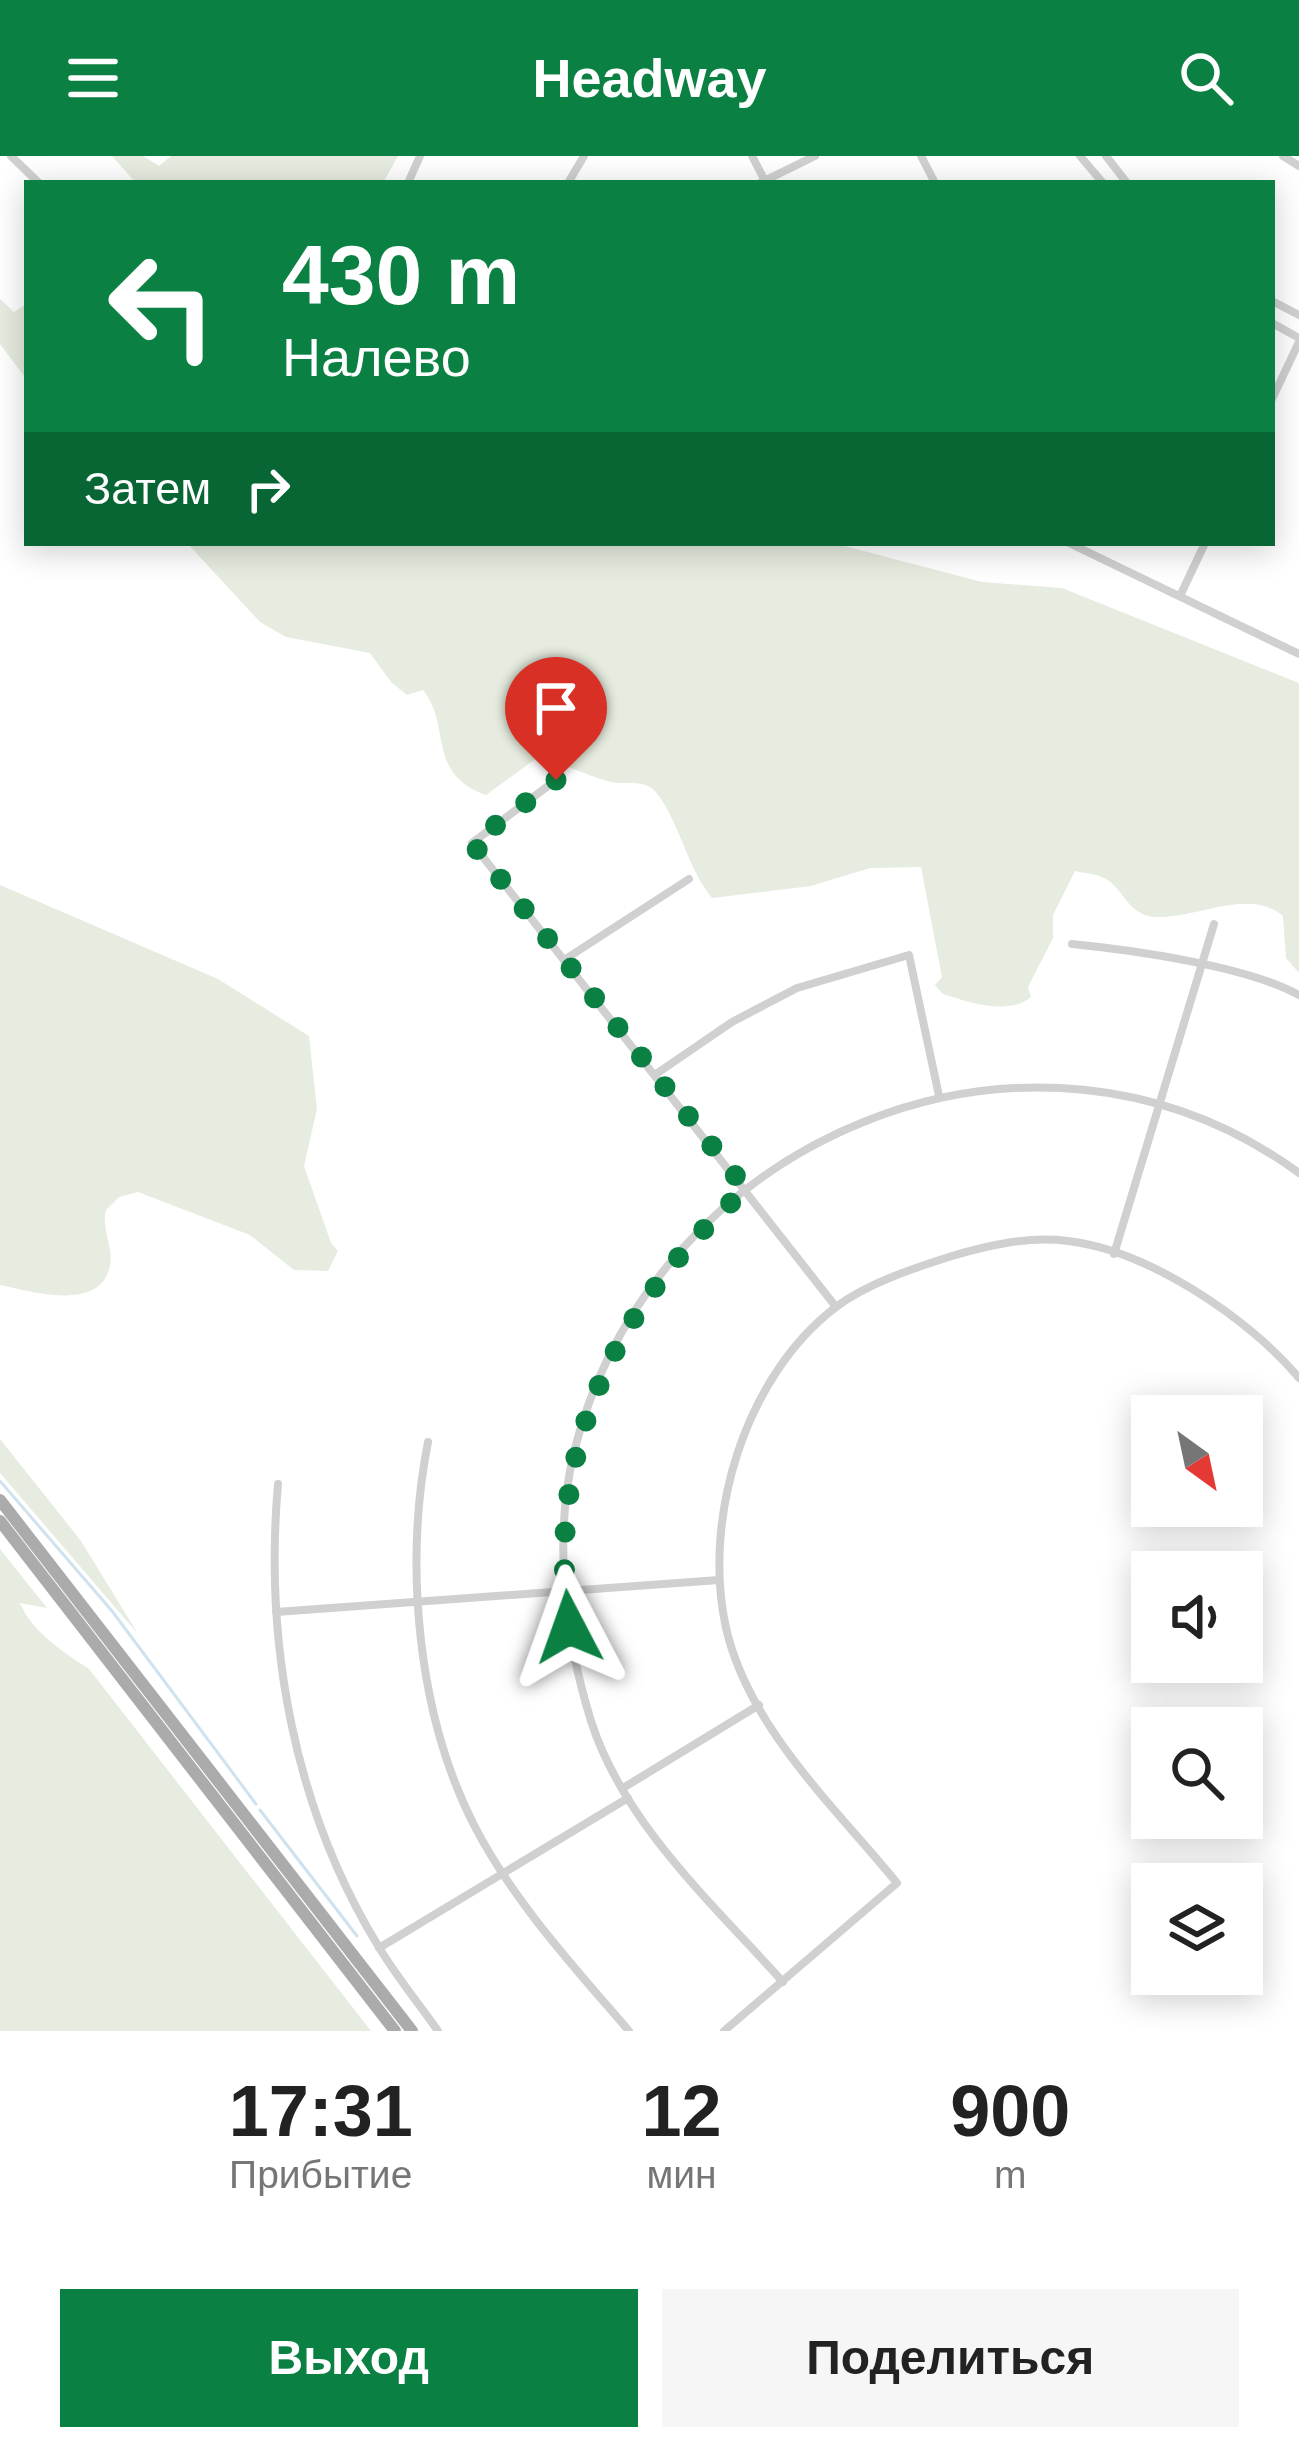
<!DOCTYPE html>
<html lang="ru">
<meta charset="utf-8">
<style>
body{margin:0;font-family:Arial,sans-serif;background:#f6f6f6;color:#222;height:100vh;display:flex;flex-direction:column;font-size:45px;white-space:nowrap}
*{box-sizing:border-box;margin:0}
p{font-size:39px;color:#767676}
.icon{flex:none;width:66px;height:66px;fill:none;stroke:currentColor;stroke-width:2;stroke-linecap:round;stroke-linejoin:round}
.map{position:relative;height:1875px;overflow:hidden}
.panel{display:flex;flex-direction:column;background:#fff;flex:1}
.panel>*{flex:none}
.banner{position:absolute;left:24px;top:24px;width:1251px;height:366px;border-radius:0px;box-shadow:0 6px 30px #0003;background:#0b8043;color:#fff;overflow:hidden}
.needle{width:78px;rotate:147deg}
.controls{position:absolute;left:1131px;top:1239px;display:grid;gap:24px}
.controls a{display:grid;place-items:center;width:132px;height:132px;border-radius:0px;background:#fff;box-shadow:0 6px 30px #0003;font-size:60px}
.pin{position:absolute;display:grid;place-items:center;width:102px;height:102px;color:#fff;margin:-123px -51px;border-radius:50% 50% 50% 0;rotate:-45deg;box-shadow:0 0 12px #0007}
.pin .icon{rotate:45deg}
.me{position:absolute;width:132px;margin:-66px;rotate:356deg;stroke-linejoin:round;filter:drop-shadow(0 0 9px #0008)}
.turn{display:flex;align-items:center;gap:42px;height:252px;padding:0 60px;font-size:54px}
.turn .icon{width:156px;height:156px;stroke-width:2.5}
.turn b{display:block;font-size:84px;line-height:102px}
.then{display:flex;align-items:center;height:114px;padding:0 60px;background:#0003;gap:24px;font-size:45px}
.eta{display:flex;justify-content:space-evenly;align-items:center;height:204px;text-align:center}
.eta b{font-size:72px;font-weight:600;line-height:84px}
.primary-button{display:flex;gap:24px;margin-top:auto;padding:24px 60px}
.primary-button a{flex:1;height:138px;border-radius:0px;background:#0b8043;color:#fff;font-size:48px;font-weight:600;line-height:138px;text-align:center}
.primary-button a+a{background:#f6f6f6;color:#222}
header{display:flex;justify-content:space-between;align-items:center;height:156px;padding:0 60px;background:#0b8043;color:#fff;font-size:54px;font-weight:600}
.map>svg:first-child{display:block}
</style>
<header><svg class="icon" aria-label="menu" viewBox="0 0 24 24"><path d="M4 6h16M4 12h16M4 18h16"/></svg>Headway<svg class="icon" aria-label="search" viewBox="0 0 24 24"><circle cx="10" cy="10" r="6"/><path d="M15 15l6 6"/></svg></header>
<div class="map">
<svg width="1299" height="1875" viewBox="0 0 1299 1875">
<rect width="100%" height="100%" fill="#fff"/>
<g fill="#e6ecdf">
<polygon points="112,0 143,0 159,10 171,0 398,0 383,27 136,27"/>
<polygon points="0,143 14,156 27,147 27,224 0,188"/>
<path d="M187,387H833L982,426L1062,432L1299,527V817L1286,802L1283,760C1249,731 1197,763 1155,761C1127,759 1124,732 1104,722C1096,718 1084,717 1075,715L1053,759V782L1028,831L1031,841C1009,860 968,846 943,838L935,829L942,821L921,711L870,712L811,730L712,742C687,711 681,671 659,640C645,620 627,631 607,625C578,616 568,608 534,604L486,639C426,618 452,570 423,534L407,539L391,526L370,497L286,481L260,466Z"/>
<path d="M0,729L218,823L309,880L317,953L304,1010L331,1087L338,1095L328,1115L294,1114L250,1079L138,1036L119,1041L106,1054C101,1073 114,1092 110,1110C100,1157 30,1135 0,1129Z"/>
<polygon points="0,1283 81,1385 138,1478 0,1317"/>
<path d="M0,1393L47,1452L20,1447C32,1476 62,1495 89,1513L371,1875H0Z"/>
</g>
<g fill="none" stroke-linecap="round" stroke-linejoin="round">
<g stroke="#cfe2ee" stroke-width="3">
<polyline points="0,1325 112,1455 256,1648"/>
<polyline points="260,1654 357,1780"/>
</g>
<g stroke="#d0d0d0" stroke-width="8">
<polyline points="11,0 39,27"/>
<polyline points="752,0 765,25"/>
<polyline points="921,0 935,27"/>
<polyline points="1080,0 1103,27"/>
<polyline points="1106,0 1127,27"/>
<polyline points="1283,0 1299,10"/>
<polyline points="408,27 420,0"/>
<polyline points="568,27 584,0"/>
<polyline points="760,27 815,0"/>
<polyline points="1272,145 1299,159"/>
<polyline points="1272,167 1299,182"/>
<polyline points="1272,243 1299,186"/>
<polyline points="1069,387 1299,498"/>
<polyline points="1180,440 1205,387"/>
<polyline points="556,624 472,687 836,1151"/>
<path d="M1072,788C1133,794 1246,810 1299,839"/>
<polyline points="564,804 689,723"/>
<polyline points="656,918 732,866 797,832 909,799 939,940"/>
<polyline points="1114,1098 1214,768"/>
<path d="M428,1286C404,1408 417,1559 475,1671C514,1746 574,1811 629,1875"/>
<path d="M278,1328C264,1488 294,1654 380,1793C397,1821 419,1848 438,1875"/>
<polyline points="276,1456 719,1424"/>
<polyline points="623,1632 759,1549"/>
<polyline points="379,1792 628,1642"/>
<path d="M783,1826C713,1748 624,1668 591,1565C565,1481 553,1383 574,1296C652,982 1031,821 1299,1017"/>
<path d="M724,1875L897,1727C835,1651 749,1572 726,1472C702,1364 744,1221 836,1151C868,1127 914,1112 952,1100C989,1089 1029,1080 1068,1085C1147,1094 1249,1162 1299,1222"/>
</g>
<g stroke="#ababab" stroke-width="12">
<polyline points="0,1344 412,1875"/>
<polyline points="0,1365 395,1875"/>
</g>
</g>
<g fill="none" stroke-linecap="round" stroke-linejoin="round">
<path stroke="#0b8043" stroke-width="21" stroke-dasharray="0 37.8" d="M556,624L472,687L746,1033C615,1148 545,1294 569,1471"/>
</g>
</svg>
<div class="controls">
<a><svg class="needle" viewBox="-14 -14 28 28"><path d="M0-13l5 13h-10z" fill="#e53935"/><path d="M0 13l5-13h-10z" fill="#767676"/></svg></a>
<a><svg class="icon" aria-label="sound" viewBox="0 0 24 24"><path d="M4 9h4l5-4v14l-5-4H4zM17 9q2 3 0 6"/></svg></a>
<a><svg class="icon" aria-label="search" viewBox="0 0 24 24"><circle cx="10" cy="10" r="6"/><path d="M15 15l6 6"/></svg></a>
<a><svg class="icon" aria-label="layers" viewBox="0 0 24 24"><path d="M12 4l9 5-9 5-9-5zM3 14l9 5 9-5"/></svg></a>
</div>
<div class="pin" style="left:556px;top:624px;background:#d93025"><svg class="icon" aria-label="arrive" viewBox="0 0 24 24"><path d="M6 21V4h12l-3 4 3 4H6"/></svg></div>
<svg class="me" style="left:569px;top:1471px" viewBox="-20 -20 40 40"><path d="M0-17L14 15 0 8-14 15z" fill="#0b8043" stroke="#fff" stroke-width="4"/></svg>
<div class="banner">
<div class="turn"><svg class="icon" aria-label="left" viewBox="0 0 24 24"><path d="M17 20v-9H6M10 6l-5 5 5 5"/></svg><div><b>430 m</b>Налево</div></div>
<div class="then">Затем<svg class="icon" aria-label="right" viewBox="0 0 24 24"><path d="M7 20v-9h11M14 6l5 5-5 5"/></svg></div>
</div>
</div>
<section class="panel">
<div class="eta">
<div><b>17:31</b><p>Прибытие</p></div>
<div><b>12</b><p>мин</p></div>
<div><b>900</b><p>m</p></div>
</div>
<div class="primary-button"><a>Выход</a><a>Поделиться</a></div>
</section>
